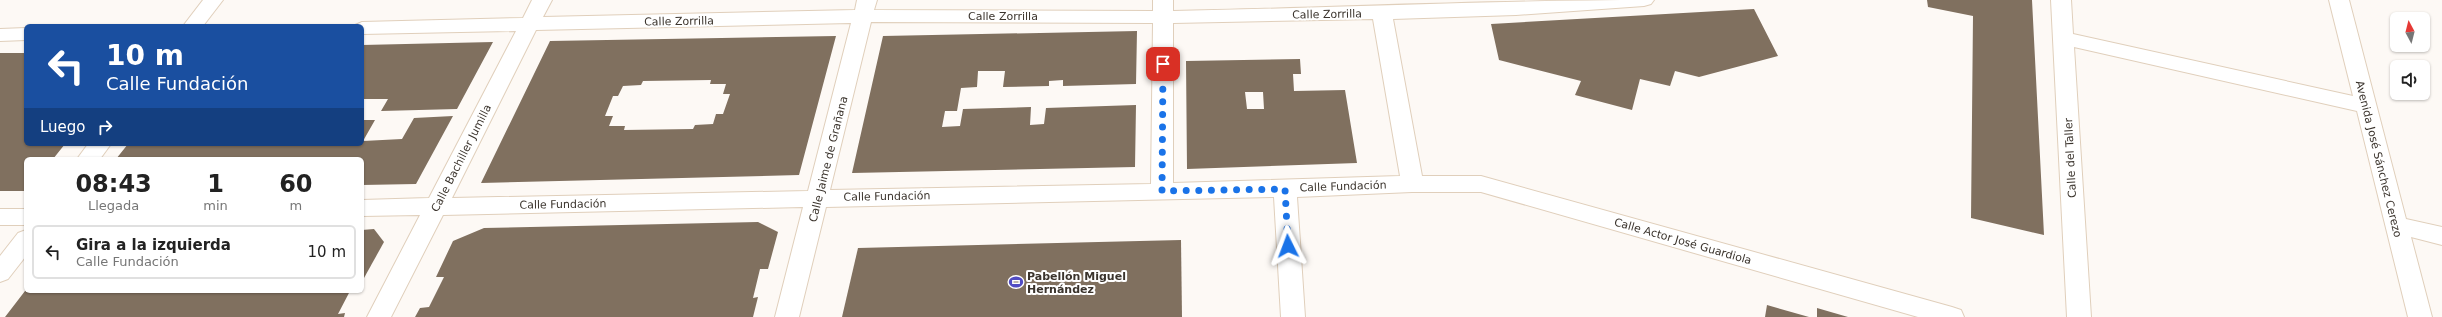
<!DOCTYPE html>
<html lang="es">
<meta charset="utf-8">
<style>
body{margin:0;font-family:"DejaVu Sans",sans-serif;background:#f6f6f6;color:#222;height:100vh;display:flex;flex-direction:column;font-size:15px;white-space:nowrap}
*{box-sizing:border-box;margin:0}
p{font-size:13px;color:#767676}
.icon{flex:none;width:22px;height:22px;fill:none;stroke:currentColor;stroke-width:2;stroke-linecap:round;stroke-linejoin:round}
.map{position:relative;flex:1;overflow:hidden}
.panel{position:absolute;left:24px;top:157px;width:340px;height:136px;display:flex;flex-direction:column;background:#fff;border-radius:6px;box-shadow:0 1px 3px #0004}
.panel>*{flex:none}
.top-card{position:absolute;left:24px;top:24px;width:340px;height:122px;border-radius:6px;box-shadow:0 1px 3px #0004;background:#1a4fa0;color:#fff;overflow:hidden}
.needle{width:26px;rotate:353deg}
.tools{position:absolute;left:2390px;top:12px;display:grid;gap:8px}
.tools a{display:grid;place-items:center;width:40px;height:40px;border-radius:6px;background:#fff;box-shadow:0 1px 3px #0004;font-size:20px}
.pin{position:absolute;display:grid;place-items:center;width:34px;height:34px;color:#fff;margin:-17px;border-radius:8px;box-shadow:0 2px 6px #0006}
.me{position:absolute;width:44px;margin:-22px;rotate:357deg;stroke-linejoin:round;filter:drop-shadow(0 0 3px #0008)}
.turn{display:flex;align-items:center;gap:14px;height:84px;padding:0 16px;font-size:18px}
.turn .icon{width:52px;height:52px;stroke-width:2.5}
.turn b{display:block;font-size:28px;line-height:34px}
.then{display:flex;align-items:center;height:38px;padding:0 16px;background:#0003;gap:8px;font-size:15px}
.eta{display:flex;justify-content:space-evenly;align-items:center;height:68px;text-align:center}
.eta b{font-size:24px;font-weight:700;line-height:28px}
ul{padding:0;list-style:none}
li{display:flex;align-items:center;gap:12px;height:54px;margin:0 8px 6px;padding:0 8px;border:2px solid #e0e0e0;border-radius:6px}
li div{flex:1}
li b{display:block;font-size:15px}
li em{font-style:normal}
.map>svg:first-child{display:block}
</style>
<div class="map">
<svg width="2442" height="317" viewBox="0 0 2442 317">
<rect width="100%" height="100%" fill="#fdf9f5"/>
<g fill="#80705f" fill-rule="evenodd">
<polygon points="1927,0 2032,0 2044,235 1971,218 1973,16 1928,7"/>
<polygon points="1754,9 1778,56 1699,77 1675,71 1670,86 1640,79 1632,110 1575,95 1581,81 1499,60 1491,24"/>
<polygon points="1137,31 1136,84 1063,86 1063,80 1049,81 1049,86 1003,87 1005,71 978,71 977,87 961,88 957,111 945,111 942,127 960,126 963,109 1031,107 1030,125 1044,124 1046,108 1136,105 1135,167 852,173 883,36"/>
<path d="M836,36L799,175L481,183L550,41ZM711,80L710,84H726L723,94H730L723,114H716L713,124L695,125L693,129L624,130L625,126H609L613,116H605L613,96H618L623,86L641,85L643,81Z"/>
<polygon points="493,42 457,109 381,111 388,99 362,99 362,45"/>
<polygon points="0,53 26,53 26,144 65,144 53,159 26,159 26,191 0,191"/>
<path d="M1300,59L1301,74H1293L1294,91L1345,90L1357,163L1187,169L1186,61ZM1245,92H1263L1264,109H1247Z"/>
<polygon points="453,116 416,184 362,185 362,159 116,159 128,144 362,144 362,120 375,120 363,141 402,139 414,118"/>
<polygon points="758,222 778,232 768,269 760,269 753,298 758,297 753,317 415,317 420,308 429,307 444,277 436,277 453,241 484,228"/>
<polygon points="374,229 384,242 364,278 362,278 362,230"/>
<polygon points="1181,240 1182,317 842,317 858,248"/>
<polygon points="25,291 350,291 338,314 345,313 344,317 5,317"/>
<polygon points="1767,305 1809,317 1765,317"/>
<polygon points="1817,308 1848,317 1817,317"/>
</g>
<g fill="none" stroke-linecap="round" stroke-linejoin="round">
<defs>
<g id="street">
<polygon points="203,0 223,0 203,26 183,26"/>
<path d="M532,0H552L543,17L855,10L857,0H877L874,10L1153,11V0H1173V11C1333,8 1493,0 1654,0L1651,4L1644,6L1516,15L1393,19L1422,176H1481L1952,307L1961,310L1964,317H1918L1481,192H1412L1297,197L1305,317H1281L1274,197L826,207L799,317H775L803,207L443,215L391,317H367L420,215L362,216V200L429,198L516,31L362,34V26H353L362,22L523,18ZM1373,19L1400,176L1173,183V23ZM871,22L1153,23L1151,184L830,190ZM851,23L808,191L452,198L536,30Z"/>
<polygon points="2051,0 2071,0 2073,34 2353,96 2329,0 2349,0 2406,219 2442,227 2442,245 2411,237 2432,317 2408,317 2357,111 2074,47 2091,317 2067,317"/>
<polygon points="26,28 26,40 0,41 0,29"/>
<polygon points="88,144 111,144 100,159 77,159"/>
<rect x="0" y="209" width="26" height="16"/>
<polygon points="26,230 26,256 8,279 0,282 0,256 18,233"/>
</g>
</defs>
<use href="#street" stroke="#e0cfbb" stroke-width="2"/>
<use href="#street" fill="#fff" fill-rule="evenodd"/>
</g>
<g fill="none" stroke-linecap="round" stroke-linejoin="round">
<polyline stroke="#1a73e8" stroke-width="7" stroke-dasharray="0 12.6" points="1163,64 1162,191 1285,189 1288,246"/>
</g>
<defs>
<symbol id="stadium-bare" viewBox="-9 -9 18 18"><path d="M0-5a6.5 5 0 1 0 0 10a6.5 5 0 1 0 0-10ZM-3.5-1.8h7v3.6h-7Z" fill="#524cc3" stroke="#fff" stroke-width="2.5" paint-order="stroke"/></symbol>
</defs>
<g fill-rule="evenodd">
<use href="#stadium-bare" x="1006" y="272" width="20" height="20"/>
</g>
<g text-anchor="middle" stroke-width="4" stroke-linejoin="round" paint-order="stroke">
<g font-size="11" fill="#3b342d" stroke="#fff">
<text transform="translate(1327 14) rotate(-1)" y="4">Calle Zorrilla</text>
<text x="1003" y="20">Calle Zorrilla</text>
<text transform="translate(679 21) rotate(-1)" y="4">Calle Zorrilla</text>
<text transform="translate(461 158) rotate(-63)" y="4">Calle Bachiller Jumilla</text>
<text transform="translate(2070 158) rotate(-93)" y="4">Calle del Taller</text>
<text transform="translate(828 159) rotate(-76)" y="4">Calle Jaime de Grañana</text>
<text transform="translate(2379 159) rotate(76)" y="4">Avenida José Sánchez Cerezo</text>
<text transform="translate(1343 186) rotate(-2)" y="4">Calle Fundación</text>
<text transform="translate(887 196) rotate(-1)" y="4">Calle Fundación</text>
<text transform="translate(563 204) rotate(-1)" y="4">Calle Fundación</text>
<text transform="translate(1683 241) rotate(16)" y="4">Calle Actor José Guardiola</text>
</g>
<g font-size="11" font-weight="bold" fill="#3b342d" stroke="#fff" text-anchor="start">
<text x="1027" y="280">Pabellón Miguel<tspan x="1027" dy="13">Hernández</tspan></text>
</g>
</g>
</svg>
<div class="tools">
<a><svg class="needle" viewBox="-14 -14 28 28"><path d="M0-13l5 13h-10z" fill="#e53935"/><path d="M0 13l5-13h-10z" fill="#767676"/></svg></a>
<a><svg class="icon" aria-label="sound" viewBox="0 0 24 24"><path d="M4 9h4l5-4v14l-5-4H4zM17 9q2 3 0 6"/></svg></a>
</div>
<div class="pin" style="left:1163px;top:64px;background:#d93025"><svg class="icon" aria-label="arrive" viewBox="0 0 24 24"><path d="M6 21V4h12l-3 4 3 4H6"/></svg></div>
<svg class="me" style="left:1288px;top:246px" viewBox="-20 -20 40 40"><path d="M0-17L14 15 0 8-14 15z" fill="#1a73e8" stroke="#fff" stroke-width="4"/></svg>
<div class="top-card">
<div class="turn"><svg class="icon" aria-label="left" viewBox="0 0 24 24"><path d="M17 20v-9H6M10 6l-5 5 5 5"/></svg><div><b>10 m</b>Calle Fundación</div></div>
<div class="then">Luego<svg class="icon" aria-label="right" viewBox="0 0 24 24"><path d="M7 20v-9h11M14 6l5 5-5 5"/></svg></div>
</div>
<section class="panel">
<div class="eta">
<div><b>08:43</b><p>Llegada</p></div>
<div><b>1</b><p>min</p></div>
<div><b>60</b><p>m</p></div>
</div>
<ul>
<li><svg class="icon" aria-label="left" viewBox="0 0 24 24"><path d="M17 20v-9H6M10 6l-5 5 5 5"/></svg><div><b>Gira a la izquierda</b><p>Calle Fundación</p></div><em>10 m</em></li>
</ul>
</section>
</div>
